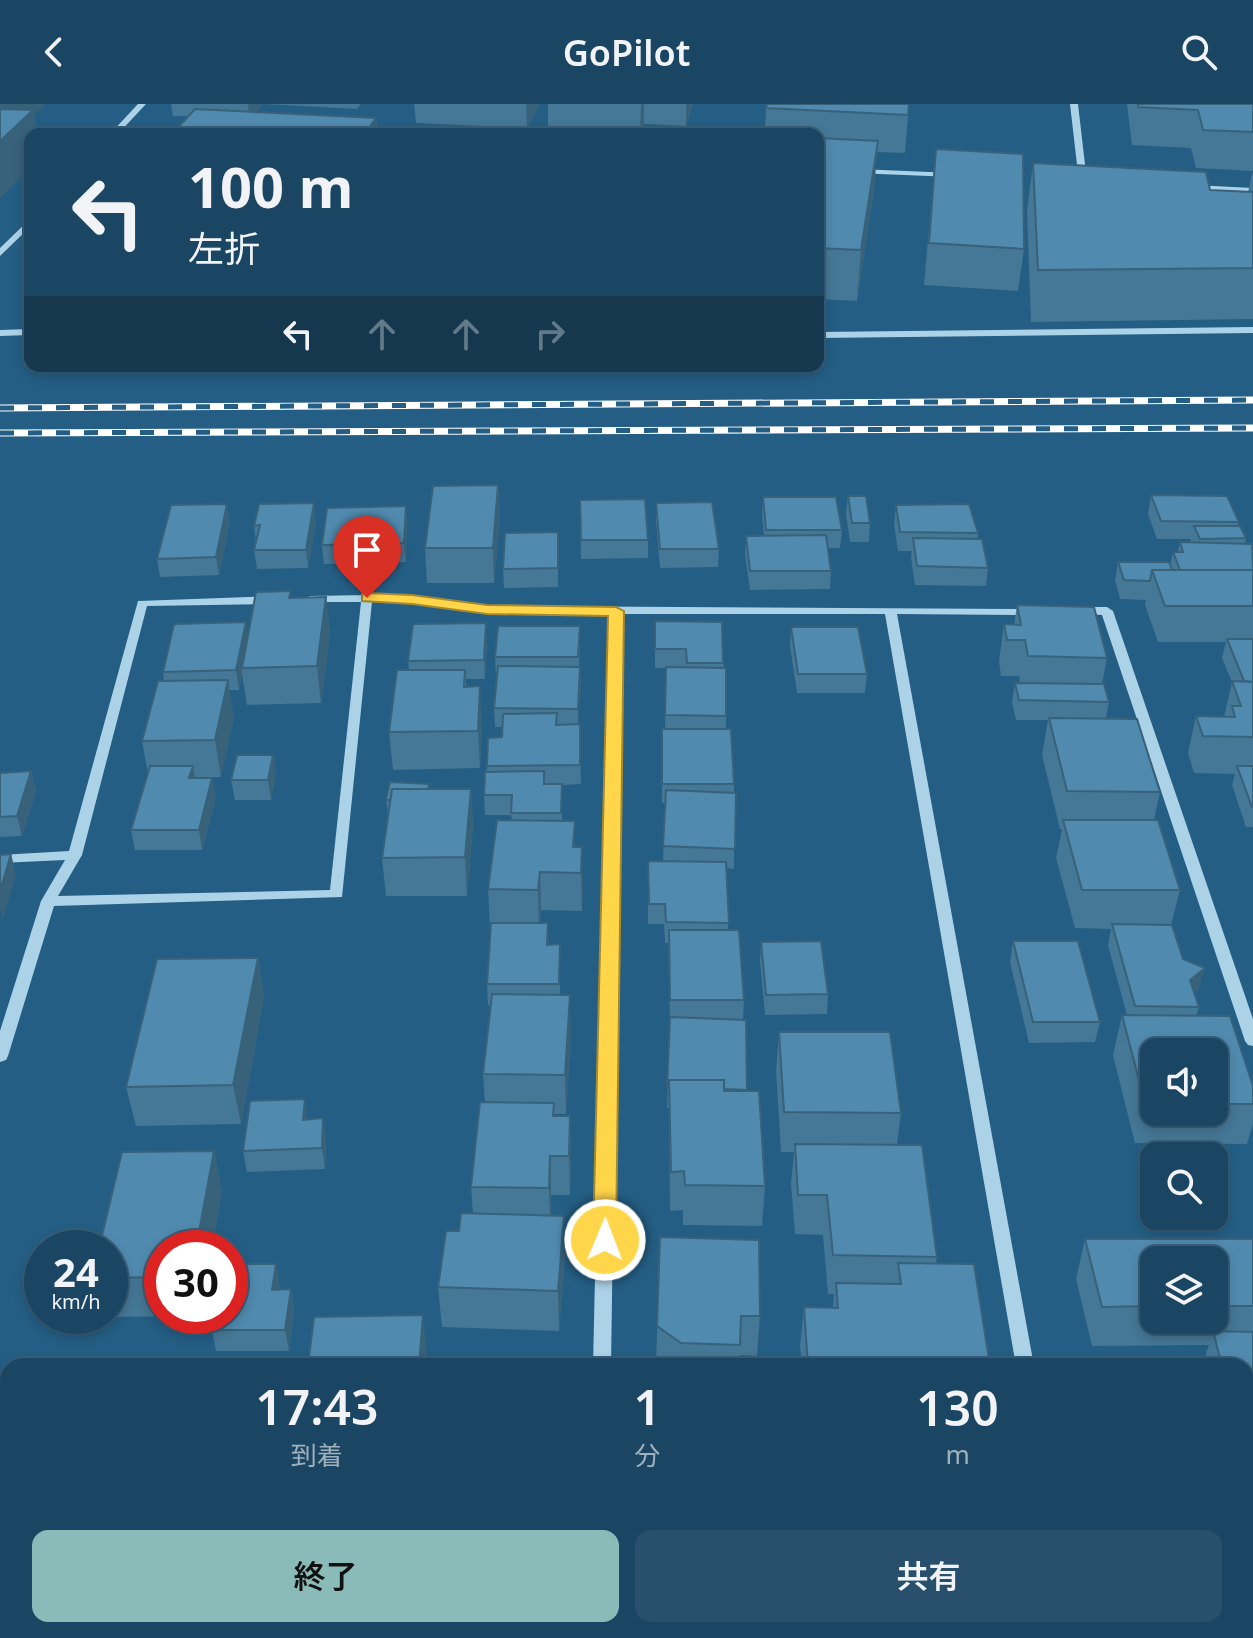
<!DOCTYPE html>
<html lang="ja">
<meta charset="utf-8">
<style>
body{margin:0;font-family:"Noto Sans","Noto Sans JP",sans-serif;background:#28506c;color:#f1f3f6;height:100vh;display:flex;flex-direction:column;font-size:30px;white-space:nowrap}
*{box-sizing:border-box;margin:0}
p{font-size:26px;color:#a0b1be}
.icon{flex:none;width:44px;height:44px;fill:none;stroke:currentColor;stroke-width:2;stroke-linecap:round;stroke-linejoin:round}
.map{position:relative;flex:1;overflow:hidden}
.side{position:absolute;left:0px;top:1254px;width:1254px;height:280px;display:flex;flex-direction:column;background:#1b4663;border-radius:24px 24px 0 0;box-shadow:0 4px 12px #0003,0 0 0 2px #395e78}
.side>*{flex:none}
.banner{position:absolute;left:24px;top:24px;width:800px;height:244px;border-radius:16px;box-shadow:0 4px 12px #0003,0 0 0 2px #395e78;background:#1b4663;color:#f1f3f6;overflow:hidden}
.fabs{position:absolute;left:1140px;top:934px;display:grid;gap:16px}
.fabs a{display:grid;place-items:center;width:88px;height:88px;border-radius:16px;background:#1b4663;box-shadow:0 4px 12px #0003,0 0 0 2px #395e78;font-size:40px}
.speed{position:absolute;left:24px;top:1126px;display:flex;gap:16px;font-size:40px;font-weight:700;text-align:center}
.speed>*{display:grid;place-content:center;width:104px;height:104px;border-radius:50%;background:#1b4663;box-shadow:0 4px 12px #0003,0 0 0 2px #395e78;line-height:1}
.speed small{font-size:20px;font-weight:400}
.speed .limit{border:12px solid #d22;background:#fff;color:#111}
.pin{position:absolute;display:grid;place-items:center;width:68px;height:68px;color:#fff;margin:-82px -34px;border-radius:50% 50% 50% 0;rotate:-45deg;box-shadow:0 0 8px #0007}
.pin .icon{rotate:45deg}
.me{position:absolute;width:88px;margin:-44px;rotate:1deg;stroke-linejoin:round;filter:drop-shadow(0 0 6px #0008)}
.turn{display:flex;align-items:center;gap:28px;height:168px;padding:0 32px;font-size:36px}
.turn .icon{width:104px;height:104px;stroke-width:2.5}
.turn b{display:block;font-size:56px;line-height:68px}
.lanes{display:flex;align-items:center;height:76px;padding:0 32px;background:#0003;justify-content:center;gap:40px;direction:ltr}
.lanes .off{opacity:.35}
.eta{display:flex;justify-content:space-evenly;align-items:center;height:136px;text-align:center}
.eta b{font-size:48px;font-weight:600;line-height:56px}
.button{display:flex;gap:16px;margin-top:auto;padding:16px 32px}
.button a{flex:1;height:92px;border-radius:16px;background:#8bbbb9;color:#111;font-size:32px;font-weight:600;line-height:92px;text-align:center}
.button a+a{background:#28506c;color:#f1f3f6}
header{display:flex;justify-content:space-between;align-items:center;height:104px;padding:0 32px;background:#1b4663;font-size:36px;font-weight:600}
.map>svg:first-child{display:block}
</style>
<header><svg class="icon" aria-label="back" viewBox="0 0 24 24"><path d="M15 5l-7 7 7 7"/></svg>GoPilot<svg class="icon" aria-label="search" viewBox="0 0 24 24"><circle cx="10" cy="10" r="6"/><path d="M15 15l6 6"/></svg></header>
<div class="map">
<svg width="1253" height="1534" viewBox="0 0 1253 1534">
<rect width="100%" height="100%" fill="#245e84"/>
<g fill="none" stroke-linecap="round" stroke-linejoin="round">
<g fill="#acd2e8" fill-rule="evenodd">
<polygon points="138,0 146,0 118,30 110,30"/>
<polygon points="1070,0 1078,0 1087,78 1083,80 1079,78"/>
<polygon points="858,65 953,69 957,71 953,73 855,69 855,65"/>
<polygon points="1193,81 1253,84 1253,88 1190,85 1189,83"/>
<polygon points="30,115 30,123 0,152 0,144"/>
<polygon points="1253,223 1253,229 818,234 818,228"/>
<polygon points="30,225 30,231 0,232 0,226"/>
<polygon points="367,491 412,492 487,502 1037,505 1037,509 1033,511 897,510 1034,1262 1016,1262 885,510 622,510 611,1262 593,1262 610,510 487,510 412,498 372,498 342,793 54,802 8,952 6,956 0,958 0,927 41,797 65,756 0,759 0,751 69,747 138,497 274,492 280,496 274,500 147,502 82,751 58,792 330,786 361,498 310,498 304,495 310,492"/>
<polygon points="1078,503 1107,503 1113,507 1253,915 1253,942 1248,941 1245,937 1102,511 1074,509 1074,505"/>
<polygon points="1062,1526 1082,1526 1084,1534 1064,1534"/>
</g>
<defs>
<g id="rail">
<polyline points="0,304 1253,296"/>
<polyline points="0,329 1253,324"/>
</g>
</defs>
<use href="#rail" stroke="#fff" stroke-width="7"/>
<use href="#rail" stroke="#245e84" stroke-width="5" stroke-dasharray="14" stroke-linecap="butt"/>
</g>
<g fill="#457796" fill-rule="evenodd">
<polygon points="171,0 361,0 357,5 263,0 256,8 376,14 377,25 413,27 413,30 172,30 188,12 173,12"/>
<polygon points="414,0 539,0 527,24 416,19"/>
<polygon points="548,0 693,0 686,22 644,20 642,25 737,30 633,30 548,26"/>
<polygon points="1127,0 1253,0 1253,67 1196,64 1191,44 1132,41"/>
<polygon points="766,4 908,11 905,49 877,48 874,85 857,197 818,195 818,30 765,30"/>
<polygon points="936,45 1024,145 1018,187 924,181"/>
<polygon points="1033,59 1210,86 1248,88 1252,69 1253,70 1253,215 1031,218 1027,107"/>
<polygon points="498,381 500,415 494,479 427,479 425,444"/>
<polygon points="1151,391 1239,418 1238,422 1246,434 1245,440 1253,442 1253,723 1246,723 1232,681 1235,670 1194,669 1188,649 1196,612 1224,613 1232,578 1222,554 1226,538 1158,538 1145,501 1146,496 1120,495 1115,476 1118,458 1170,462 1173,448 1178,448 1180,438 1190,439 1191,435 1157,435 1148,410"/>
<polygon points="848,392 870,419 869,438 850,438 846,410"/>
<polygon points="763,393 842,426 840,444 828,444 831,467 830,485 750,486 745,451 746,432 764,432 762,411"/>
<polygon points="580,396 648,436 648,454 581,455"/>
<polygon points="656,399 719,445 718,463 660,464 656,417"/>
<polygon points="896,401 978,429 978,435 988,464 986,482 915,481 911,453 912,447 898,447 894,420"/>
<polygon points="406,402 407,420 406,458 324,460 322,441"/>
<polygon points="316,417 308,464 257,465 254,446 256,439 254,422"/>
<polygon points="230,418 219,471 160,473 157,455"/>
<polygon points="558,428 558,483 504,484 503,465"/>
<polygon points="326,493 330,529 321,599 247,601 242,570 239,586 229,586 234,613 221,673 195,674 216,694 202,746 135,746 131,726 148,670 142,637 164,577 163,568 248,531 292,494"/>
<path d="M1017,501L1107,554L1102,580L1109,598L1106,614L1160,688L1154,716L1180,786L1171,821L1183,855L1199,885L1194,889L1199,903L1196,912L1253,982V1020L1247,1040L1135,1039L1113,951L1122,911H1127L1108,841L1111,825L1075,824L1056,754L1062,725H1060L1042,651L1048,616H1016L1012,598L1015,579H1020L1019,572H1001L999,557L1004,520L1014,521ZM1154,948H1214V1008H1154Z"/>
<polygon points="655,517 722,518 726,612 726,625 734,680 734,765 726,764 728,826 744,896 743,916 746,916 747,987 765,1082 762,1122 683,1121 683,1106 670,1107 669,1004 667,1004 670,916 668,839 665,839 664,820 648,820 648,757 663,757 665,699 662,699 662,625 665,625 666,564 655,564"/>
<polygon points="791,523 867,570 865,589 797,589 790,542"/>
<polygon points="487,538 485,575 466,575 466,582 482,619 480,664 393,666 389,628 409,566 408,557"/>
<polygon points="580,541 579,563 580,563 581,582 578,621 580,620 581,680 562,681 562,717 576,743 582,743 582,807 541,806 540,819 549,840 560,861 560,891 571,930 566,1010 554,1010 554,1012 570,1012 571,1051 570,1091 551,1091 551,1112 565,1152 559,1227 442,1223 438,1183 459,1127 473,1110 471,1083 485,998 483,970 490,901 488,901 487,880 490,824 488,785 512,716 511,711 485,711 484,691 487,662 502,633 502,623 495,623 494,604 497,572 496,572 495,553"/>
<polygon points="273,651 276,670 271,696 235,696 231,676"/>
<polygon points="31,667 36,687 22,732 0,733 0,669"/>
<polygon points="429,685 471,685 473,722 467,792 386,792 382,754 388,711 386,696"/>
<polygon points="1013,837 1100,918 1095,938 1029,939 1010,858"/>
<polygon points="761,838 828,890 827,910 765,911 760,858"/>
<polygon points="258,854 264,893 241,1020 136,1022 126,983"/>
<polygon points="779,928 901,1009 897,1041 937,1153 936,1159 990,1262 802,1262 800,1242 804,1203 833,1204 834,1190 828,1190 823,1131 795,1130 791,1079 794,1048 781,1048 776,967"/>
<polygon points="323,1014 326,1035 325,1065 247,1068 243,1047 308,1015"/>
<polygon points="214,1047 222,1086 212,1144 162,1144 162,1212 200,1212 103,1213 103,1212 110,1212 110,1144"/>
<polygon points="660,1133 760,1212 757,1252 740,1251 739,1262 658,1262 656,1261"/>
<path d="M1085,1135H1253V1396L1246,1395V1262H1202L1209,1241L1092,1242L1076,1175ZM1154,1156H1214V1216H1154Z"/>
<polygon points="280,1181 279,1185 291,1185 294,1206 289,1247 216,1247 212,1226"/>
<polygon points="8,1390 8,1526 131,1526 130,1534 0,1534 7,1453 0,1434 0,1417"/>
<polygon points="427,1526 974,1526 972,1534 427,1534"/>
<polygon points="1218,1526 1246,1526 1253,1534 1219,1534"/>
</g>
<g fill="#38617a">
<polygon points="0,0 46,0 34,11 38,30 30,30 30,64 0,94"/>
<polygon points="248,0 263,0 250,15"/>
<polygon points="526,0 539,0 527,24"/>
<polygon points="641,0 644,0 644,20 640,30"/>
<polygon points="686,0 693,0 686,22"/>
<polygon points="376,14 377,30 368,25"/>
<polygon points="878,37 874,85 857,197 861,146"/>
<polygon points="498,381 500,415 494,479 493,444"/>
<polygon points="314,399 316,417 308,464 306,446"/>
<polygon points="227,400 230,418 219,471 216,453"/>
<polygon points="406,402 407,420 406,458 404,439"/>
<polygon points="326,493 330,529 321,599 317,562"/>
<polygon points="246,518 249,537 242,564 242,570 239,586 236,566"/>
<polygon points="486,519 487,538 485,575 484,556"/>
<polygon points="580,563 581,582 578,624 578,605"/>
<polygon points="228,576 234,613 221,673 215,636"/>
<polygon points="480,582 482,619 480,664 478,627"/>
<polygon points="273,651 276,670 271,696 268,676"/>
<polygon points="193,662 196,682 189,674"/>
<polygon points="31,667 36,687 22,732 17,712"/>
<polygon points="212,674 216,694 202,746 199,726"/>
<polygon points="471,685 473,722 467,792 465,753"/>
<polygon points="582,743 583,782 582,807 581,769"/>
<polygon points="11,750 16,770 3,816 0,804 0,787"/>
<polygon points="540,768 541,806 539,825 538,786"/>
<polygon points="258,854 264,893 241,1020 233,981"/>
<polygon points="1205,864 1199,885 1185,897 1190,876"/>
<polygon points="570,891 571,930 566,1010 565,971"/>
<polygon points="305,995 308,1015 303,1016"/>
<polygon points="570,1012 571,1051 570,1091 569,1052"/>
<polygon points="323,1014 326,1035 325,1065 322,1044"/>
<polygon points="214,1047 222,1086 212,1144 196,1144"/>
<polygon points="550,1052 551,1091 550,1123 549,1084"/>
<polygon points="564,1112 565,1152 559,1227 558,1187"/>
<polygon points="276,1160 280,1181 276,1206 272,1186"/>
<polygon points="291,1185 294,1206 289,1247 285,1226"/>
<polygon points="423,1211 427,1250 426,1262 419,1262"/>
<polygon points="111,1526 131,1526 130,1534 109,1534"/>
<polygon points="395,1526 403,1526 403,1534 394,1534"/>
</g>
<g fill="#508aae" stroke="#38617a" stroke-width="2">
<polygon points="767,0 909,0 908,11 766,4"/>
<polygon points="1138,0 1253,0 1253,28 1203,26 1198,6 1138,3"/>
<polygon points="0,5 33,6 0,37"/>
<polygon points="195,5 376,14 368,25 413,27 411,30 172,30"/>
<polygon points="639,25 737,30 637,30"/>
<polygon points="818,34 878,37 861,146 818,144"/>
<polygon points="936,45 1023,50 1024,145 929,139"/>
<polygon points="1033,59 1206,68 1210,86 1253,88 1253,164 1038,166"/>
<polygon points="498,381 493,444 425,444 433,382"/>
<polygon points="1151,391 1227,392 1239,418 1161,417"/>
<polygon points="848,392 866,392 870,419 852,419"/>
<polygon points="763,393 836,393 842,426 766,426"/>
<polygon points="645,395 648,436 581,436 580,396"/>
<polygon points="712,398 719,445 660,445 656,399"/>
<polygon points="314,399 306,446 254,446 260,421 254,422 259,400"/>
<polygon points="227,400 216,453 157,455 171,401"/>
<polygon points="969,400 978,429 900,428 896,401"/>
<polygon points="406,402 404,439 322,441 327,404"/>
<polygon points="1194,422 1240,422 1246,434 1200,435"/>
<polygon points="558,428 558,464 503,465 505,429"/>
<polygon points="826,431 831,467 750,467 746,432"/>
<polygon points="913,434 982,435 988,464 917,462"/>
<polygon points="1180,438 1252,440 1253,466 1180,466 1173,448 1183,448"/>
<polygon points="1118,458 1169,458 1172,466 1152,466 1150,477 1124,476"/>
<polygon points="1152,466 1253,466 1253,502 1165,502"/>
<polygon points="291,487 289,494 326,493 317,562 242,564 256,488"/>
<polygon points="1017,501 1094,503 1107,554 1028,552 1025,536 1007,536 1004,520 1021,521"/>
<polygon points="655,517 722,518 723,559 687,559 686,545 655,545"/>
<polygon points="246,518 236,566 163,568 174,520"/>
<polygon points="486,519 484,556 408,557 413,520"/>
<polygon points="498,522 580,522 578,553 495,553"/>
<polygon points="791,523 858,523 867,570 798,570"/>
<polygon points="1227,535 1253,535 1253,578 1244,577"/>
<polygon points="498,562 580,563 578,605 494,604"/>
<polygon points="666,563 726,564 726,612 665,611"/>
<polygon points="397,566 465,566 464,583 480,582 478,627 389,628"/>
<polygon points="228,576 215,636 142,637 158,577"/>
<polygon points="1232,577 1253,578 1253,633 1203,632 1196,612 1235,613 1232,602 1241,602"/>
<polygon points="1015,579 1104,580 1109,598 1019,596"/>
<polygon points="557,609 556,621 580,620 580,661 487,662 488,634 502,633 503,610"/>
<polygon points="1049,614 1137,615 1160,688 1067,687"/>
<polygon points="662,625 731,625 734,680 662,680"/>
<polygon points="237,651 273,651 268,676 231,676"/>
<polygon points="150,662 193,662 189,674 212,674 199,726 131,726"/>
<polygon points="1237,662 1253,662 1253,703 1252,703"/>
<polygon points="31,667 17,712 0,713 0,669"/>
<polygon points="544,667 544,680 562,680 561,709 511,709 512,691 484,691 485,668"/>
<polygon points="390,678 429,680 428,685 392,685 390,696 386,696"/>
<polygon points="392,685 471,685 465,753 382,754"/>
<polygon points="666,686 736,689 735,745 663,742"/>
<polygon points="497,716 575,717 573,743 582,743 581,769 540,768 538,786 488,785"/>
<polygon points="1063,716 1158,716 1180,786 1082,786"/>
<polygon points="11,750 0,787 0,751"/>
<polygon points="648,757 726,758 729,819 666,818 665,800 649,800"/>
<polygon points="491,819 548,819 547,841 560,840 559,880 487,880"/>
<polygon points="1112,820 1172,821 1183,855 1205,864 1190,876 1199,903 1135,902"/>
<polygon points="669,826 739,826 744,896 670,896"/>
<polygon points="821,837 828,890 766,891 761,838"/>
<polygon points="1013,837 1078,837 1100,918 1033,918"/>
<polygon points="258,854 233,981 126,983 157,855"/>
<polygon points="492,890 570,891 565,971 483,970"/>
<polygon points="1122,911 1230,912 1253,982 1253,1000 1214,1000 1214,948 1154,948 1154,999 1145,999"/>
<polygon points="670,913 746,916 747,986 724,985 724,976 669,976 669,984 667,983"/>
<polygon points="779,928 890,928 901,1009 784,1008"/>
<polygon points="669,976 724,976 724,987 759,987 765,1082 685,1081 684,1067 671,1068"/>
<polygon points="305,995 303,1016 323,1014 322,1044 243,1047 250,997"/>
<polygon points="480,998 554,999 553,1012 570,1012 569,1052 550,1052 549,1084 471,1083"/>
<polygon points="795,1040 922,1041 937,1153 833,1151 827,1091 798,1091"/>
<polygon points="214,1047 196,1144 162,1144 162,1173 110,1174 110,1144 99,1144 122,1048"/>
<polygon points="461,1109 564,1112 558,1187 438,1183 446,1127 459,1127"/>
<polygon points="660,1133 759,1136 760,1212 741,1212 740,1241 681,1239 657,1222"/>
<polygon points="1085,1135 1253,1135 1253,1202 1214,1202 1214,1156 1154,1156 1154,1202 1102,1203"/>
<polygon points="898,1159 974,1160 990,1262 808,1262 804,1203 838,1204 836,1179 901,1180"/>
<polygon points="230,1160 276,1160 272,1186 291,1185 285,1226 212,1226 214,1212 230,1212"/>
<polygon points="423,1211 419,1262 308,1262 314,1213"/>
<polygon points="1213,1227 1253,1228 1253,1357 1248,1357 1246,1349 1246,1262 1222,1262"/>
<polygon points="8,1390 8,1427 0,1427 0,1417"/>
<polygon points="8,1452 8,1526 111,1526 109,1534 0,1534 0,1480"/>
<polygon points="1246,1466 1253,1466 1253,1534 1242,1534 1240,1526 1246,1526"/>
<polygon points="248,1526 395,1526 394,1534 247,1534"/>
<polygon points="427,1526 933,1526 934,1534 427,1534"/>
</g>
<polygon fill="#ffd54a" stroke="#a68a30" stroke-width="2" points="367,489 412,491 487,501 616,503 624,507 616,1136 612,1142 605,1145 597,1142 593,1136 608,512 487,510 412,500 362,497 362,490"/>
</svg>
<div class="fabs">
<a><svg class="icon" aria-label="sound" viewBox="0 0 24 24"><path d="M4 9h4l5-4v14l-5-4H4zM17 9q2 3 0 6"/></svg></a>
<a><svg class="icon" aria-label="search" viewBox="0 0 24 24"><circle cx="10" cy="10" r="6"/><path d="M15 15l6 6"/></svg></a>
<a><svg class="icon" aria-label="layers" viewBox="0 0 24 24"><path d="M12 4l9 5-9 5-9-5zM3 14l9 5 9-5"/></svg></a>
</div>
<div class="speed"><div>24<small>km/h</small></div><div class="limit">30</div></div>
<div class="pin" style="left:367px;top:494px;background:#d93025"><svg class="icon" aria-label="arrive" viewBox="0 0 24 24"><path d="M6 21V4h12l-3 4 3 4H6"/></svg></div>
<svg class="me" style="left:605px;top:1136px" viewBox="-20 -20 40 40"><circle r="17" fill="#ffd54a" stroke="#fff" stroke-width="3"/><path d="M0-11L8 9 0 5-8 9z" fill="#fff"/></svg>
<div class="banner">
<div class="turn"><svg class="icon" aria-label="left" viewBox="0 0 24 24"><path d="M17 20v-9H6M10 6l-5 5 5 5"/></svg><div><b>100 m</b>左折</div></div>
<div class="lanes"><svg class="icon" aria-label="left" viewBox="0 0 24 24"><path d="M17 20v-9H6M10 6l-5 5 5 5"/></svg><svg class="icon off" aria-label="ahead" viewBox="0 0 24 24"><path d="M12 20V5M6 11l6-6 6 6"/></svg><svg class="icon off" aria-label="ahead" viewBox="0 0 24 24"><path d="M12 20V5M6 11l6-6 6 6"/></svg><svg class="icon off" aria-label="right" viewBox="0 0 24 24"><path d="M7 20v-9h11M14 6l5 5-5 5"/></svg></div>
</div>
<section class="side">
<div class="eta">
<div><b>17:43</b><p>到着</p></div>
<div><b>1</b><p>分</p></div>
<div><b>130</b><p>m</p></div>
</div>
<div class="button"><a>終了</a><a>共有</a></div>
</section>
</div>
